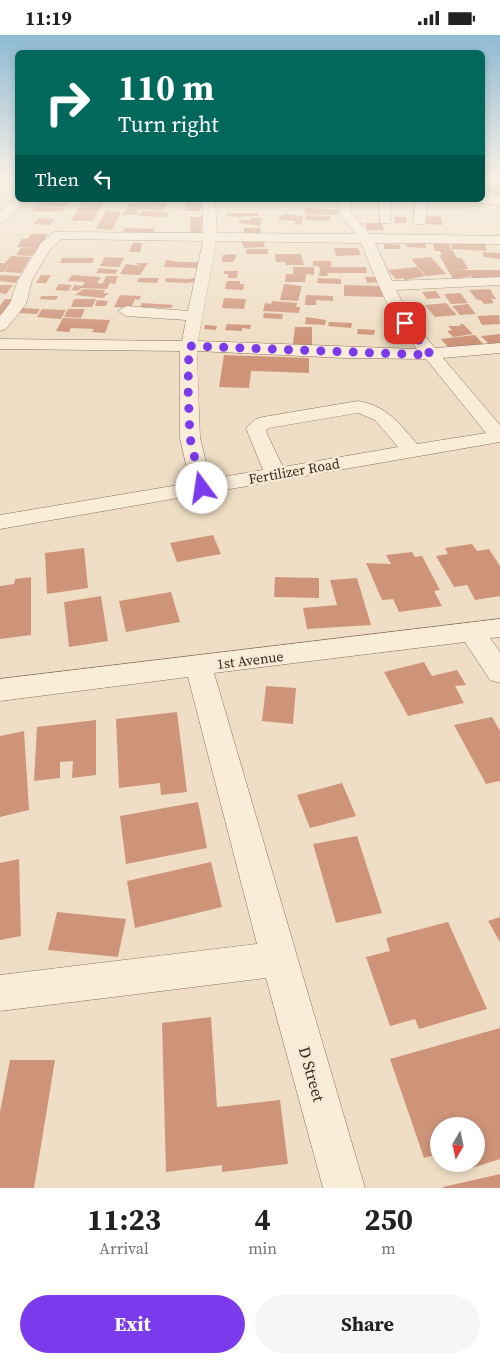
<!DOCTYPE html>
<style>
body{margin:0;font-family:"Source Serif 4",serif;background:#f6f6f6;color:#222;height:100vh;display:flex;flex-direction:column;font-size:19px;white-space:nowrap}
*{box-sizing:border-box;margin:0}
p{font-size:16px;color:#767676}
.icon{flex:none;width:28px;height:28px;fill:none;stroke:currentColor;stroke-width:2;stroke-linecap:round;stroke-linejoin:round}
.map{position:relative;height:1153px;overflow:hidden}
.side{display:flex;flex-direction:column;background:#fff;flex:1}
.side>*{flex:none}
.banner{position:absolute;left:15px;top:15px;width:470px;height:152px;border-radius:8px;box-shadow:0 2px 8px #0003;background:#00695c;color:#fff;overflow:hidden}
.needle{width:32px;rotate:189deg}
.tools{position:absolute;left:430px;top:1082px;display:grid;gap:10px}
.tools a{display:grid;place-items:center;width:55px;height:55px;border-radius:50%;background:#fff;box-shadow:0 2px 8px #0003;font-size:25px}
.pin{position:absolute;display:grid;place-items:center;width:42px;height:42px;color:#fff;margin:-21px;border-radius:10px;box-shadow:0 2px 8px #0006}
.me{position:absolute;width:55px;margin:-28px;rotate:346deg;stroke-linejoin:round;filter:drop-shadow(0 0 4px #0008)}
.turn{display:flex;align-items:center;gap:18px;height:105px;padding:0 20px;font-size:22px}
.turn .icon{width:65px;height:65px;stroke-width:2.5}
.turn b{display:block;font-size:35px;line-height:42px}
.then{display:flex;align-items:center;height:48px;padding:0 20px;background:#0003;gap:10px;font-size:19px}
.eta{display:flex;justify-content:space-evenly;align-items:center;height:85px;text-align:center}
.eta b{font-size:30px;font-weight:700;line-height:35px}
.cta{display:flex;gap:10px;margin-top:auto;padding:10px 20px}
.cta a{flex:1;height:58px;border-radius:30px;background:#7c3aed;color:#fff;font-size:20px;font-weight:700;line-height:58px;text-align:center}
.cta a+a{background:#f6f6f6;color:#222}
.status{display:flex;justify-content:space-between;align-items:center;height:35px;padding:0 25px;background:#fff;direction:ltr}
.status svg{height:14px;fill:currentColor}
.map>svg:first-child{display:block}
</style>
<div class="status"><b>11:19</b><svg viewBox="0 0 49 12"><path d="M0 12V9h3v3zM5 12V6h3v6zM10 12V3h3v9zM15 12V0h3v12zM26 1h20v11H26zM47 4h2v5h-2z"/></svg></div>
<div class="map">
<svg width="500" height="1153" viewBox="0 0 500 1153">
<rect width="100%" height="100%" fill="#efdec5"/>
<g fill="#ce947a">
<polygon points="487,150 500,150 500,160 488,156 485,152 488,152"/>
<polygon points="40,165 72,165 67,172 36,171"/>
<polygon points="83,165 104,165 93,186 71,186 79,172 87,172 78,171"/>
<polygon points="349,165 371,165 371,167 350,168"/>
<polygon points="192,166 202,166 200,176 185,176 186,168"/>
<polygon points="140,167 148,167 168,168 165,175 145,174 147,169 144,174 137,174 135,177 139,177 138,180 122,180 127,174 134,174 126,173 129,168"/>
<polygon points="35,172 66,173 64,175 55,177 32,176"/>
<polygon points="305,173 338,175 337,180 304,179"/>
<polygon points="106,176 121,177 112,195 96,194"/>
<polygon points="142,176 169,177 167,182 139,181"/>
<polygon points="228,176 230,178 259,178 258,181 235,182 227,181"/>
<polygon points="286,179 302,181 304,180 301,190 294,189 296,186 278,185 280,181"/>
<polygon points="306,180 330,181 330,186 305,185"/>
<polygon points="395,181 406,182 407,188 395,188"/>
<polygon points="432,181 441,182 443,190 426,189 426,182"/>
<polygon points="190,182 203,182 201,198 191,198"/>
<polygon points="39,183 55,184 50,190 34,189"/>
<polygon points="250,183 262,183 260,191 239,188 239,185 250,185"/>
<polygon points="365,188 382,188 384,195 367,195"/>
<polygon points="125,193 155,194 153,198 123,197"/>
<polygon points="244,193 261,193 260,200 244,200"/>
<polygon points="31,199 48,199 36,218 31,221 16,220 21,213 35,213 17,212 22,204 27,204"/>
<polygon points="262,203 265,212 244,213 241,204"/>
<polygon points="451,206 485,209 487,216 452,214 457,223 462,223 468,234 456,235 500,235 500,244 473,244 472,241 453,244 439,220 442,220 440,216 435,216 432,207 448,207 452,216"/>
<polygon points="133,208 142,208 140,217 129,217"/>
<polygon points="425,208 426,213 407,212 406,209"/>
<polygon points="384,209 400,210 400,214 384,214"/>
<polygon points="334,213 358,213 361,220 336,221"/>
<rect x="246" y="214" width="22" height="5"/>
<polygon points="482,217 500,218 500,224 484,222"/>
<polygon points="232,219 237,220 233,227 222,227 223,220"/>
<polygon points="275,219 301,219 304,230 286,230 285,227 276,227"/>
<polygon points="11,221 31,222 21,238 5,237 10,228 4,237 0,237 0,228 5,228"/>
<polygon points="105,222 124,223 119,232 100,231"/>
<polygon points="431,222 446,239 426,241 411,224"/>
<polygon points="62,223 94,223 92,228 60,228"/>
<polygon points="166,225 179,227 200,227 199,233 164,232"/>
<polygon points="313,226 331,226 331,232 366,232 367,238 327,238 328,241 319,241 320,234 318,231 313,231"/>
<polygon points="137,228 148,228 140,240 120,239 126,229 142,231 136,229"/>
<polygon points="293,232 314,232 314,240 306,239 305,247 285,247 286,239 293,239"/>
<polygon points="417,232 425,241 405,245 403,243 396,244 388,235"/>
<polygon points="99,233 118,235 115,239 96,238"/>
<polygon points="224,236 238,236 237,243 228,243 228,239 224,239"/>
<polygon points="0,240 21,241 15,248 0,246"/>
<polygon points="41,240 51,240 46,248 36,248"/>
<polygon points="72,240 101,242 97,248 102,249 106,241 118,241 115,249 110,248 107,254 81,253 78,256 71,255 75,250 82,251 85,247 68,246"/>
<polygon points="365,242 376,242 378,247 367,248"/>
<polygon points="139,243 159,243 157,248 137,247"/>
<polygon points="166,243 186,244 196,243 195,247 186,248 165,247"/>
<polygon points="318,243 341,244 341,249 317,248"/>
<polygon points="227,246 240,246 240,249 244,249 243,255 225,254"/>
<polygon points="59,249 72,250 68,256 55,255"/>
<polygon points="284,249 302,251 298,266 280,265"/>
<polygon points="0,250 13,250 6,259 0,258"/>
<polygon points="344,250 382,251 383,262 344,261"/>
<polygon points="83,254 105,255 103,258 109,258 103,263 75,260"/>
<polygon points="490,254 496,264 491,264 494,268 484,269 481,265 477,265 469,255"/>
<polygon points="436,256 441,263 427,264 422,257"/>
<polygon points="460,258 468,268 451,269 444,259"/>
<polygon points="120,260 141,261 139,265 135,264 131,273 114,272"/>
<polygon points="306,260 333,261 333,266 316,265 316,270 305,270"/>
<polygon points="42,261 58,261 56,265 39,264"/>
<polygon points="224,263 246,264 244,274 222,273"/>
<polygon points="5,264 16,264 6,280 0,279 0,271"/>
<polygon points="74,264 96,264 92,272 71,272"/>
<polygon points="97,265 108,266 106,271 95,271"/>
<polygon points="272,266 297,268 296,272 300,272 299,278 263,276 265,268 271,269"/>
<polygon points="142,268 173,270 171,273 140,272"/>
<polygon points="446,268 457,280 435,282 425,270"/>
<polygon points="468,269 476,279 460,280 452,271"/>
<polygon points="22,273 40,274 37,279 19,278"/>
<polygon points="42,274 66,275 61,284 37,282"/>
<polygon points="68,274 85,274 81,283 64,282"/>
<polygon points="264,278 283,279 282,284 263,283"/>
<polygon points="499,280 500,289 482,290 477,281"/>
<polygon points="306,282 326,285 325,290 305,289"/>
<polygon points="63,283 110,285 105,298 92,297 94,294 71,293 69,297 56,296"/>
<polygon points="329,287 352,288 351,293 328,291"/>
<polygon points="227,289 251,290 250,294 242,293 242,296 225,295"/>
<polygon points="459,289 463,289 473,299 453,302 447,296 452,295 448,291 461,291"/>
<polygon points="205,290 217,291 216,295 204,294"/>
<polygon points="295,292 312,292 312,310 293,309"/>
<polygon points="405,293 410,304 398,305 392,294"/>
<polygon points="358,294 375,295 374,300 357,299"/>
<polygon points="500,299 500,309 490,310 481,301"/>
<polygon points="475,300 483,309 449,313 441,304"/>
<polygon points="224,320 309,323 309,338 251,336 249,353 219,352"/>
<polygon points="213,500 221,519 177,527 170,508"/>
<polygon points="472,509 477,516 489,514 500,531 500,561 475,565 467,550 454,552 436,521 448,519 445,513"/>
<polygon points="84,513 88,553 47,559 45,518"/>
<polygon points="412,517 415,522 422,521 440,555 434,556 442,571 399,577 393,564 382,565 366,528 391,529 386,520"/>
<polygon points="31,542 31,600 0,604 0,551 14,549 15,544"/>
<polygon points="275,542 319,543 319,563 274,562"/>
<polygon points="357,543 371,590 307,594 303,573 337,570 330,545"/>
<polygon points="171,557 180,587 126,597 119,566"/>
<polygon points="101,561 108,606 69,612 64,567"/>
<polygon points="424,627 432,641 457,635 466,650 455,651 464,668 408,681 384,637"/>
<polygon points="266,651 296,653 293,689 262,686"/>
<polygon points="177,677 187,757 161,760 160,748 119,753 116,684"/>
<polygon points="492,682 500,696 500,746 486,749 454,690"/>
<polygon points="96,685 96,740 72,743 73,726 60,727 60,743 34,746 37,692"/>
<polygon points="24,696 29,775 0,782 0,701"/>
<polygon points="342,748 356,781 310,793 297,760"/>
<polygon points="198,767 207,813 126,829 120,781"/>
<polygon points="357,801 382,878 336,888 313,809"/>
<polygon points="19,824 21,901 0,905 0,828"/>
<polygon points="211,827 222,872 135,893 127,846"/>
<polygon points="57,877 126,884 118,922 48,915"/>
<polygon points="500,882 500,907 488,886"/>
<polygon points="448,887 487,974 419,994 415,984 390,991 366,922 390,916 386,903"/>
<polygon points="211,982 217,1072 280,1065 288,1129 222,1137 222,1130 166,1137 162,988"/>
<polygon points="500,993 500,1124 472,1133 471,1129 476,1129 476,1091 439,1091 439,1119 424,1123 390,1024"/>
<polygon points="10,1025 55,1025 34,1153 0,1153 0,1077"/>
<polygon points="500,1139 500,1153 443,1153 443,1152"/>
</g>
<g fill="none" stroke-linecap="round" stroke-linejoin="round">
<defs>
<g id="minor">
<polygon points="482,161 500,162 500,170 478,168 476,165 482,165"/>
<polygon points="16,162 18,162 18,165 26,165 5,187 0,188 0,177"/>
<path d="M203,165H215L217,198L356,199L340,180L337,165H349L352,179L370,199L500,201V209L375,208L392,246L500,242V250L396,255L412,286L435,313L500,308V318L443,323L500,390V407L0,494V480L190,448L180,403V316L0,314V304L182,306L186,285L126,281L118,276L126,271L188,276L203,206L62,204L51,213L32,245L26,269L6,294L0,296V281L10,268L18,245L41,208L54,197L203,198ZM216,206L361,208C378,249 389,279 417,314L198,306ZM197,316L345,323L426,324L486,398L417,409C399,388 387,371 358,366L263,382L256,384L246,393L263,435L210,444L200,403ZM358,378L375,385L398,412L283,432L267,399L266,395L269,393Z"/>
<polygon points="379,165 391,165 390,188 380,188"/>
<polygon points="416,165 428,165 425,189 415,189 413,186"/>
<polygon points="500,584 500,602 490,603 500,617 500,648 490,645 465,607 214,638 365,1153 323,1153 266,943 0,976 0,940 257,909 188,642 0,666 0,644"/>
</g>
</defs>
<use href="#minor" stroke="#8a6f5b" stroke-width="1"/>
<use href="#minor" fill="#f9ecd9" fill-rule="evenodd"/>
</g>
<linearGradient id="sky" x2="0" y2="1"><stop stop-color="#8ebad4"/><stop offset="0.47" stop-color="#f8f0e5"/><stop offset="1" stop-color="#f8f0e5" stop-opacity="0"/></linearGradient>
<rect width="500" height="306" fill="url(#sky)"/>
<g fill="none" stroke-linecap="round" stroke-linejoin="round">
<polyline stroke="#7c3aed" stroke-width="9" stroke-dasharray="0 16.2" points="202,453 190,403 188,352 189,311 431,320 405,288"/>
</g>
<g text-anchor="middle" stroke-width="5" stroke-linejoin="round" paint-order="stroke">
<g font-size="14" fill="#3a291f" stroke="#f6e9d5">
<text transform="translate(294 436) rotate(-10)" y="5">Fertilizer Road</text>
<text transform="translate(250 625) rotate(-7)" y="5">1st Avenue</text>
</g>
<g font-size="16" fill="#3a291f" stroke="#f6e9d5">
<text transform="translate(312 1039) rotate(74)" y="6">D Street</text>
</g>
</g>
</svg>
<div class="tools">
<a><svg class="needle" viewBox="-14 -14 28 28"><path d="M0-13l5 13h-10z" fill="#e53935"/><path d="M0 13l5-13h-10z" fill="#767676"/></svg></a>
</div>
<div class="pin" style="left:405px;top:288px;background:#d93025"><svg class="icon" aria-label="arrive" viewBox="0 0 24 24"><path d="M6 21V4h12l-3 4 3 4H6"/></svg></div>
<svg class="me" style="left:202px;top:453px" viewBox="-20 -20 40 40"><circle r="19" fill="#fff"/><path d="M0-13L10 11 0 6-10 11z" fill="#7c3aed"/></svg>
<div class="banner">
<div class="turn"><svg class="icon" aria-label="right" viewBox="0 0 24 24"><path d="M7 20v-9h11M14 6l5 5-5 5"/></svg><div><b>110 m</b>Turn right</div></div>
<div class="then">Then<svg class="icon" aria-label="left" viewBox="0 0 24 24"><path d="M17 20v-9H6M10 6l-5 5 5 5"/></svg></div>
</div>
</div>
<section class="side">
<div class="eta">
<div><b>11:23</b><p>Arrival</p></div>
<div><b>4</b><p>min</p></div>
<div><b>250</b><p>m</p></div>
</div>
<div class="cta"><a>Exit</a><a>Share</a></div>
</section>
